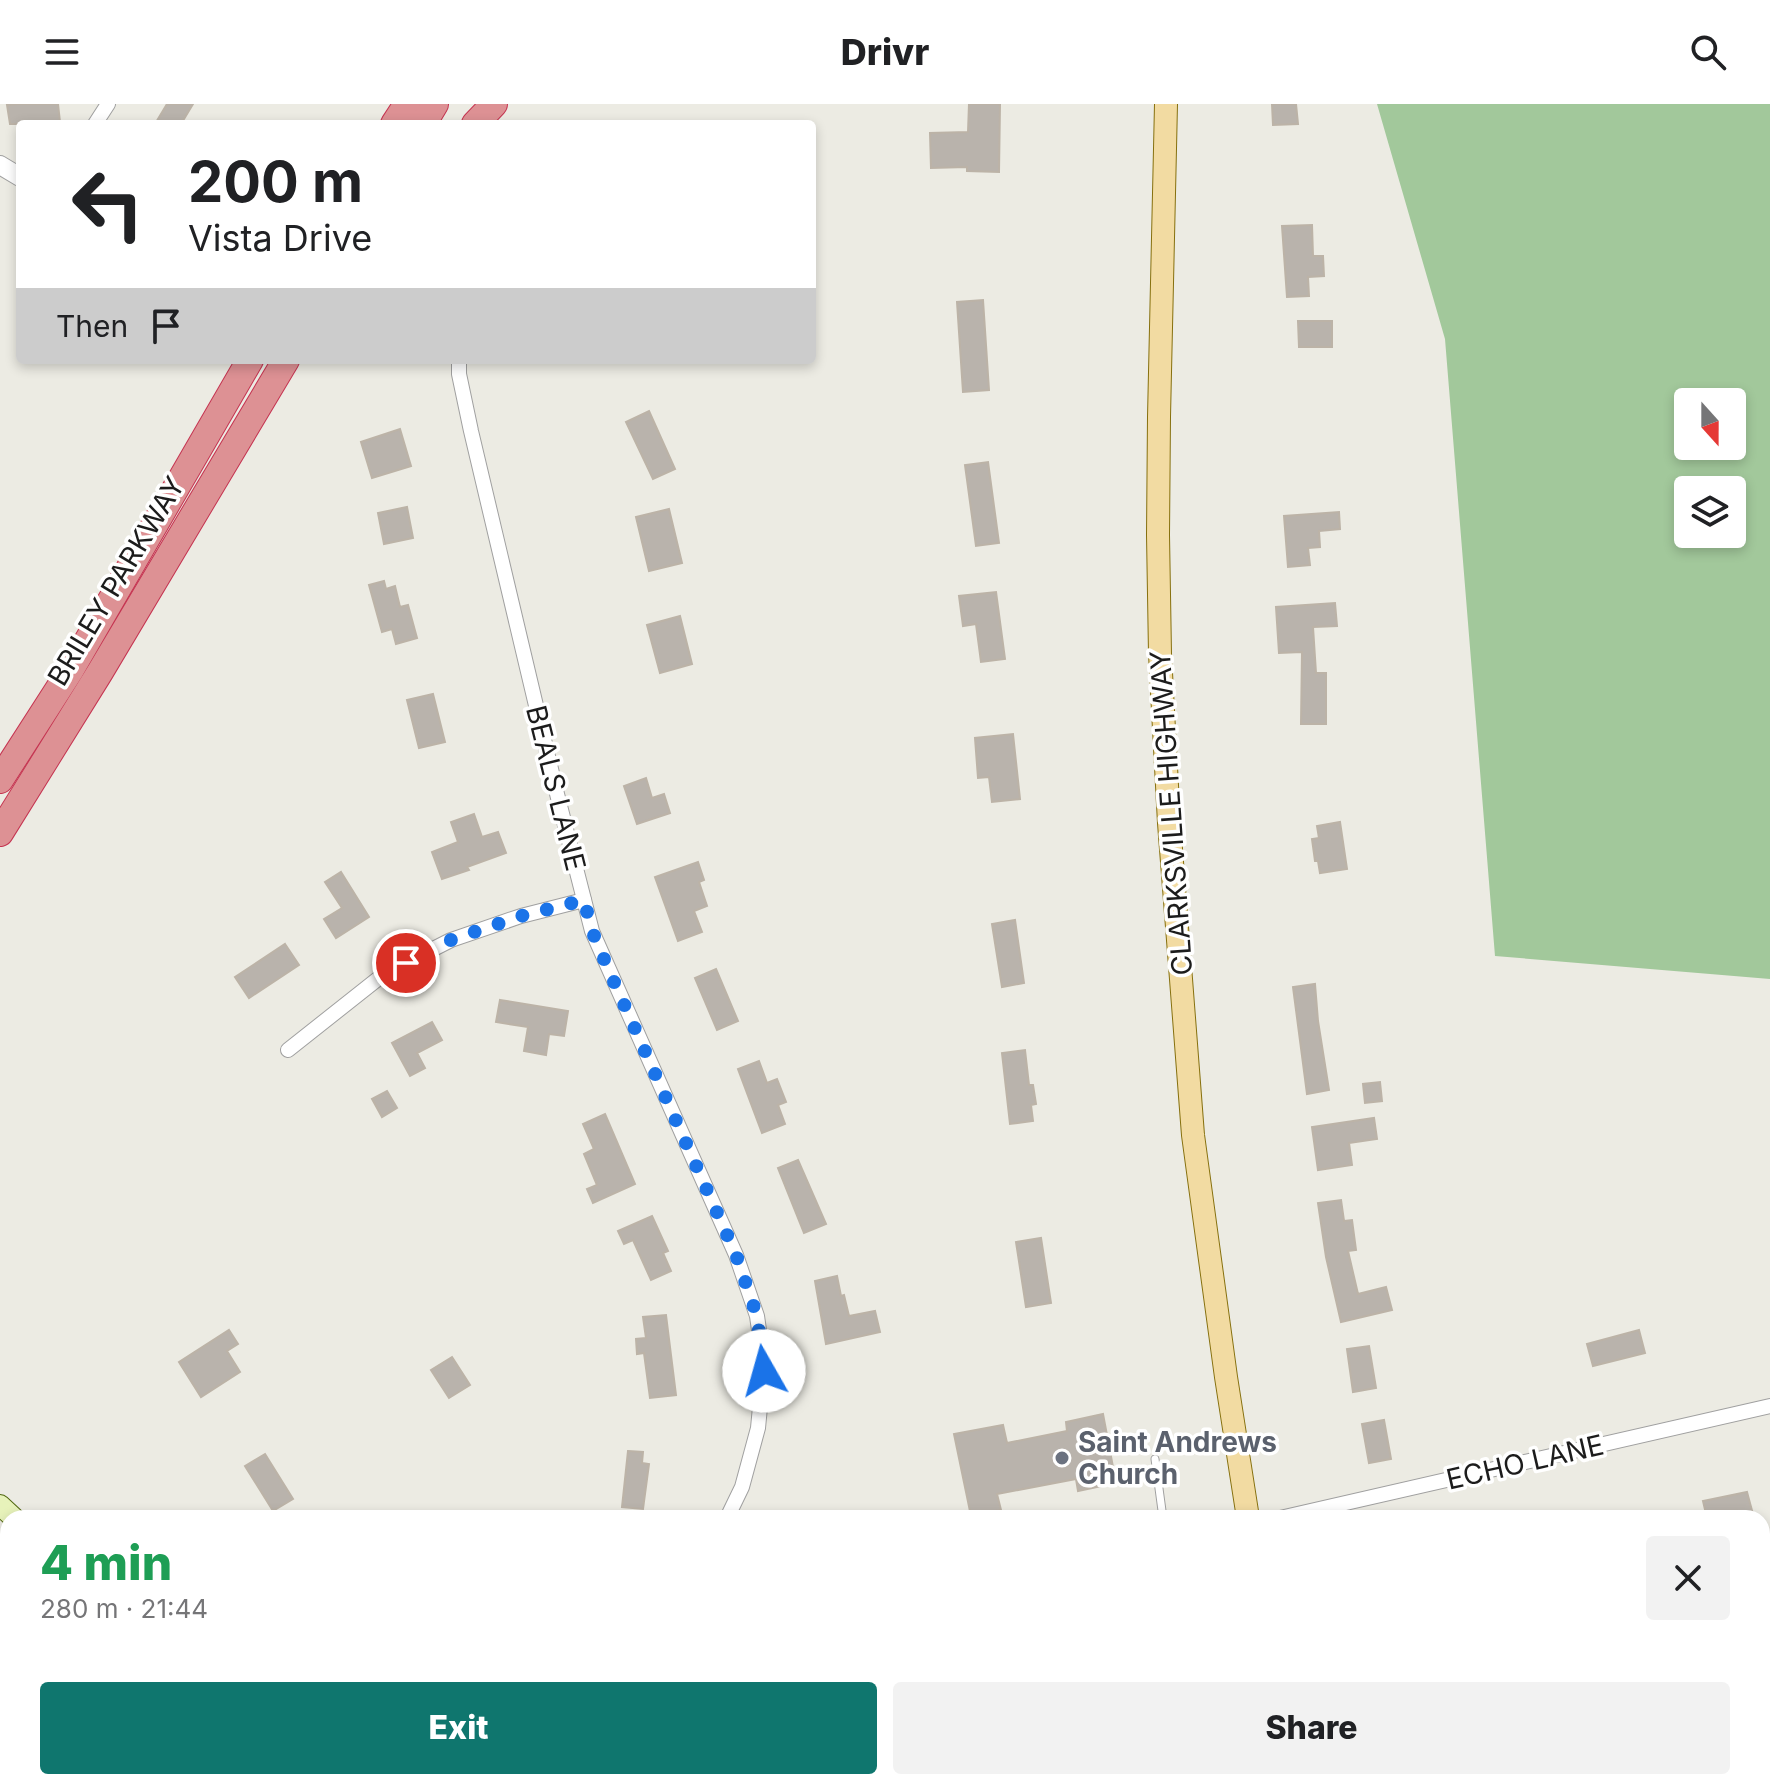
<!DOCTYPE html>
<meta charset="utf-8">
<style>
body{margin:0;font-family:Inter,sans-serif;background:#f2f2f2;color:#202124;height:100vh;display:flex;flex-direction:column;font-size:30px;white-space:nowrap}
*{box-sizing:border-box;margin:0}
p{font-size:26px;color:#757577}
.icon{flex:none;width:44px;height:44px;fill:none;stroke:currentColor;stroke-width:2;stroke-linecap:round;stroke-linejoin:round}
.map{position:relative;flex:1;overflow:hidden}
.panel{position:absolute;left:0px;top:1406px;width:1770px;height:280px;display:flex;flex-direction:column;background:#fff;border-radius:24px 24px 0 0;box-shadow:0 4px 12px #0003}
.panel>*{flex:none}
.guide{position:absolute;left:16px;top:16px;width:800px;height:244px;border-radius:8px;box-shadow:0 4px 12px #0003;background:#fff;color:#202124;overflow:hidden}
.needle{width:52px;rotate:159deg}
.fabs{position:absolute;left:1674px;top:284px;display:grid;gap:16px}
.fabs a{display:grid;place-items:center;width:72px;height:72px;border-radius:8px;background:#fff;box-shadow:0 4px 12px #0003;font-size:40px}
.pin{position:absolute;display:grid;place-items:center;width:68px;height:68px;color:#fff;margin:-34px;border:4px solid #fff;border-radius:50%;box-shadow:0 2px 8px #0007}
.me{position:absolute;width:88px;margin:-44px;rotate:353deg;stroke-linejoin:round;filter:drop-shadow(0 0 6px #0008)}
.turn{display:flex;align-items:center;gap:28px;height:168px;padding:0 40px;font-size:36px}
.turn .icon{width:104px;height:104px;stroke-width:2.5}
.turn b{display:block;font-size:56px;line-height:68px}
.then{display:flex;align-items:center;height:76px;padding:0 40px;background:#0003;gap:16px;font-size:30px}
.round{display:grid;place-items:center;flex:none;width:84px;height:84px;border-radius:8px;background:#f2f2f2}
.overview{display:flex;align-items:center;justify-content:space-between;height:136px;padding:0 40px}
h1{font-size:48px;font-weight:800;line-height:60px;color:#1e9e55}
.action{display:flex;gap:16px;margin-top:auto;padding:16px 40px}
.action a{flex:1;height:92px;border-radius:8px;background:#0f766e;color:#fff;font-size:32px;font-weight:800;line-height:92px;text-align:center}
.action a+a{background:#f2f2f2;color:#202124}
header{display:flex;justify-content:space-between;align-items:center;height:104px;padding:0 40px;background:#fff;font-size:36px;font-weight:800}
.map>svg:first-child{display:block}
</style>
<header><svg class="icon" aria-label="menu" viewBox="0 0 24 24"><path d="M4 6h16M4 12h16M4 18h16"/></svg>Drivr<svg class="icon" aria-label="search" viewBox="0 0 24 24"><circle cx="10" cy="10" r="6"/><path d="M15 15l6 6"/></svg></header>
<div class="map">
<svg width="1770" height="1686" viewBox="0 0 1770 1686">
<rect width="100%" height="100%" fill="#ecebe3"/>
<path fill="#a2c89b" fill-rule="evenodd" d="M1377,0H1770V875L1495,852L1445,235ZM1688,298H1732V342H1688ZM1688,386H1732V430H1688Z"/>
<g fill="#a7c4d6">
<polygon points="0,1539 8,1546 8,1613 0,1606"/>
<polygon points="72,1678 131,1678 136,1686 80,1686"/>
</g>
<g fill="#b9b3ac" stroke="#bcb3a7" stroke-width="2">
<polygon points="17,0 58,0 60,18 41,20 10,20 7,1"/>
<polygon points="167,0 193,0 181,20 155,20"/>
<polygon points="969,0 1000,0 999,68 967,67 967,63 931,64 930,29 968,28"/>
<polygon points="1272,0 1296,0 1298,20 1273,21"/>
<polygon points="1312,121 1313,152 1323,152 1324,172 1308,173 1309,192 1287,193 1282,122"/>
<polygon points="983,196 989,286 963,288 957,198"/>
<polygon points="1298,217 1332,217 1332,243 1299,243"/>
<polygon points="649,307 675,365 653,375 626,318"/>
<polygon points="400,325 411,362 372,374 361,338"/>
<polygon points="988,358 999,439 976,442 965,361"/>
<polygon points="407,403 413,434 384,440 378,409"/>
<polygon points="669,405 682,459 649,467 636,413"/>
<polygon points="1339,408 1340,425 1319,427 1320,443 1308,444 1310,461 1288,463 1284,412"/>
<polygon points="384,477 386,485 395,482 400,503 408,501 417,534 396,540 392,525 382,528 369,481"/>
<polygon points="996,488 1005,555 981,558 976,520 963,522 959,492"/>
<polygon points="1335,499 1337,522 1313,523 1316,569 1326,569 1326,620 1301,620 1302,548 1279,549 1276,503"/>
<polygon points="680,512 692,560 660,569 647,521"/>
<polygon points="433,590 445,638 419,644 407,596"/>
<polygon points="1013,630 1020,695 992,698 989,673 978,674 975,634"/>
<polygon points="646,674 652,694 664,690 670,709 637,720 624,682"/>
<polygon points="474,710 482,733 498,728 506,749 467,763 469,766 442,775 432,748 458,738 451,718"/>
<polygon points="1340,718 1347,765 1320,769 1318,757 1315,757 1312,735 1319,734 1317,722"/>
<polygon points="698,758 704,776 699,778 707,802 694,807 702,828 678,837 655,773"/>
<polygon points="341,768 369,813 336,834 324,815 342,804 325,778"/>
<polygon points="1015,816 1024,879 1002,883 992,820"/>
<polygon points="285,840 299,861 249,894 235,873"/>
<polygon points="716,865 738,917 717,926 695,874"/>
<polygon points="1315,880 1318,917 1329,986 1307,990 1293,883"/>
<polygon points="500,896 568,907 564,932 549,930 546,951 524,947 528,923 496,918"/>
<polygon points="432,918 442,936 417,949 425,964 410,972 392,939"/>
<polygon points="1025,946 1029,981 1033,981 1036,1000 1031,1001 1033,1017 1010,1020 1002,949"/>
<polygon points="759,957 767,979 777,975 786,998 778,1001 785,1020 762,1029 738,965"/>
<polygon points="1380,978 1382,997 1365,999 1363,980"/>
<polygon points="387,987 397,1004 382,1013 372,995"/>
<polygon points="605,1010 635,1080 593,1099 587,1085 597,1081 584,1050 594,1045 583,1020"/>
<polygon points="1374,1014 1377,1035 1349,1039 1352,1061 1318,1066 1312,1023"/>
<polygon points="798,1056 826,1120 804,1129 778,1064"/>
<polygon points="1341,1096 1344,1117 1352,1116 1356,1146 1348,1147 1358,1190 1386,1183 1392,1206 1341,1218 1326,1153 1318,1099"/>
<polygon points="652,1112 668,1147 663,1149 671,1167 651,1176 633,1136 624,1140 618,1127"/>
<polygon points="1041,1134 1051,1199 1026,1203 1016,1138"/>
<polygon points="837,1172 841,1192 844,1191 849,1212 875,1207 880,1228 826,1240 815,1177"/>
<polygon points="666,1211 676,1291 650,1294 644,1249 637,1250 636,1235 646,1234 643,1213"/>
<polygon points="229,1226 238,1240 227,1247 240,1268 201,1293 179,1258"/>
<polygon points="1639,1226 1645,1249 1593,1262 1587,1240"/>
<polygon points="1369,1242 1376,1284 1353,1288 1347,1245"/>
<polygon points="452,1253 470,1281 449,1294 431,1266"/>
<polygon points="1103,1310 1116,1379 1078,1387 1076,1375 997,1390 1001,1406 971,1412 954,1330 1003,1321 1007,1339 1067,1327 1066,1318"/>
<polygon points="1384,1316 1391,1355 1369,1359 1362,1320"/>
<polygon points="628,1347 643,1348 642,1359 649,1360 643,1405 622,1403"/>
<polygon points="265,1350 293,1395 273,1407 245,1362"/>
<polygon points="1747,1388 1754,1414 1707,1414 1703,1397"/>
</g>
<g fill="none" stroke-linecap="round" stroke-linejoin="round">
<defs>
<polyline id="service" points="1155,1355 1163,1414"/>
<g id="minor">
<polyline points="95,20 108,0"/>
<polyline points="459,256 459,270 471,327 556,686 592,827 736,1151 757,1212 764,1261 758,1324 742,1383 727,1414"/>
<polyline points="288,946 384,870 451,836 521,812 584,796"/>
<polyline points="1280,1414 1770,1302"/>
<polyline points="351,1686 366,1678"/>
</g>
<polyline id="tertiary" points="0,61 20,73"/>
<g id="secondary">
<polyline points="0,1401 14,1414"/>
<polyline points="283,1678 291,1686"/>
</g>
<g id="primary">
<polyline points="1166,0 1159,313 1158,431 1160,550 1169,719 1193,1031 1226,1273 1248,1414"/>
<polyline points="1299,1678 1301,1686"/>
</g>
<g id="motorway">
<polyline points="394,20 407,0"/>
<polyline points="423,20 435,0"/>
<polyline points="475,20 494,0"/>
<polyline points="0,676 70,567 250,256"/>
<polyline points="0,729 100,568 286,256"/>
</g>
</defs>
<use href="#service" stroke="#a0a0a0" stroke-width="9"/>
<use href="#minor" stroke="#a0a0a0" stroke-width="16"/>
<use href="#tertiary" stroke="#a0a0a0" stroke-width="20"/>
<use href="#secondary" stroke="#50670f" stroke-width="22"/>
<use href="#primary" stroke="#86700e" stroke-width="24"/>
<use href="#motorway" stroke="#c53451" stroke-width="28"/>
<use href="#service" stroke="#fff" stroke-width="7"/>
<use href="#minor" stroke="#fff" stroke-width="14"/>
<use href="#tertiary" stroke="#fff" stroke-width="18"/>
<use href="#secondary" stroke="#e7f2ba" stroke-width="20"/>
<use href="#primary" stroke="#f2dba2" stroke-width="22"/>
<use href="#motorway" stroke="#dd9194" stroke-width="26"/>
</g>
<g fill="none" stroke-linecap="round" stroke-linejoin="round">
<polyline stroke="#1a73e8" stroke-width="14" stroke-dasharray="0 25.2" points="406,859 451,836 521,812 584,796 592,827 610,869 736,1151 757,1212 764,1267"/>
</g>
<circle fill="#6b7280" stroke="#fff" stroke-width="3" cx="1062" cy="1354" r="8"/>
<g text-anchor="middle" stroke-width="7" stroke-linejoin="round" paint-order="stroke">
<g font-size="28" fill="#1c1c1c" stroke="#fff">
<text transform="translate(116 477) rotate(-59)" y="10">BRILEY PARKWAY</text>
<text transform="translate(556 684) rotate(76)" y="10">BEALS LANE</text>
<text transform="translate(1171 709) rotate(-94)" y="10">CLARKSVILLE HIGHWAY</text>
<text transform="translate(1525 1358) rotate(-13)" y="10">ECHO LANE</text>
</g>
<g font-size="28" font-weight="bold" fill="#5b616d" stroke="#fff" text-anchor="start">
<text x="1078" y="1348">Saint Andrews<tspan x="1078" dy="32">Church</tspan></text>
</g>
</g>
</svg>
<div class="fabs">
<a><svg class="needle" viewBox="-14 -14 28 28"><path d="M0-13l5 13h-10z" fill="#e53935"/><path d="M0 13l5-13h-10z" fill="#757577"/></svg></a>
<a><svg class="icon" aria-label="layers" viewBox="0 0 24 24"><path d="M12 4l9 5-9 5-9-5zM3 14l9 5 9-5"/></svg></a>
</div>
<div class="pin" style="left:406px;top:859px;background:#d93025"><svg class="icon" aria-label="arrive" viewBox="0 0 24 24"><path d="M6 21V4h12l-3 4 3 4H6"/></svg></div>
<svg class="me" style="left:764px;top:1267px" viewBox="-20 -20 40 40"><circle r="19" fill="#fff"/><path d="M0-13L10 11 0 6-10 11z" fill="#1a73e8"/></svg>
<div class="guide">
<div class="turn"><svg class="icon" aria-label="left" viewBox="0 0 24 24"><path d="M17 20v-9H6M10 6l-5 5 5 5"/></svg><div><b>200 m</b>Vista Drive</div></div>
<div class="then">Then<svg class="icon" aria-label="arrive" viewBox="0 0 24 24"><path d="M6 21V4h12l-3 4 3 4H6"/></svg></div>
</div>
<section class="panel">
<div class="overview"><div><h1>4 min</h1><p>280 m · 21:44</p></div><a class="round"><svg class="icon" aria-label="close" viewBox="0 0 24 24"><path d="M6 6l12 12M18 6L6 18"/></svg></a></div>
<div class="action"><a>Exit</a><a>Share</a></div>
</section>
</div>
